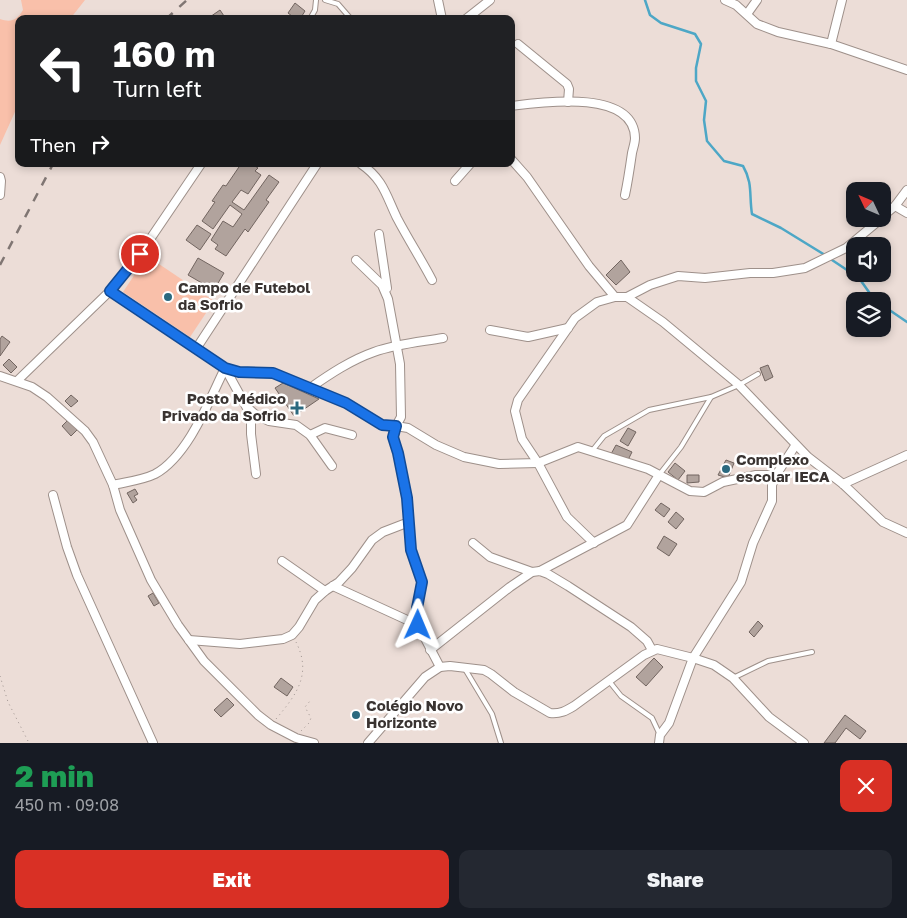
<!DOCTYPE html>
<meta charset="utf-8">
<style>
body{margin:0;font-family:"Golos Text",sans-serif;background:#242831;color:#f1f3f6;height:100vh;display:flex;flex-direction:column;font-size:19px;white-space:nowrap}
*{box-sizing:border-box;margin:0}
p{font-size:16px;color:#9ea1a6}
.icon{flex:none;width:28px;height:28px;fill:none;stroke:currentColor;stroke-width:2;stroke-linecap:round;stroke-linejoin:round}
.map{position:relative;height:743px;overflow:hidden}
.drawer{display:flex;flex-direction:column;background:#171b24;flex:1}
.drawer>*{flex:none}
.guide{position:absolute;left:15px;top:15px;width:500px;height:152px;border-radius:10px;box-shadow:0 2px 8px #0003;background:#202124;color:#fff;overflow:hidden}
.needle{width:32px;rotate:314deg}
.fabs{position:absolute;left:846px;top:182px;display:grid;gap:10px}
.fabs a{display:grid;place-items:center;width:45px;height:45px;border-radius:10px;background:#171b24;box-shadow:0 2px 8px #0003;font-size:25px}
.pin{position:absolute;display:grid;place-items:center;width:42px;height:42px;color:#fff;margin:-21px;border:2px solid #fff;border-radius:50%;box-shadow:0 1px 5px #0007}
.me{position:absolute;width:55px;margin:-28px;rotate:1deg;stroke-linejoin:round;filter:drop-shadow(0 0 4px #0008)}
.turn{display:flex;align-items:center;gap:18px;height:105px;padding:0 15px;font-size:22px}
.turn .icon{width:65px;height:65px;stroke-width:2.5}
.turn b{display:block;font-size:35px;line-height:42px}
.then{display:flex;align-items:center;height:48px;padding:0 15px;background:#0003;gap:10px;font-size:19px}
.round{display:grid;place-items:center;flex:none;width:52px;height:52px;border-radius:10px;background:#242831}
.head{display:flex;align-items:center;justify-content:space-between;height:85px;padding:0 15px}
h1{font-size:30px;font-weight:800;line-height:38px;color:#1e9e55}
.cta{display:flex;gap:10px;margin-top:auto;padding:10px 15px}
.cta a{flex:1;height:58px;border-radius:10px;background:#d93025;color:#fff;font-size:20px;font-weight:800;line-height:58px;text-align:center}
.cta a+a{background:#242831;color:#f1f3f6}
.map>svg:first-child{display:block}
</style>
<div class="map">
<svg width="907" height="743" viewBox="0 0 907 743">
<rect width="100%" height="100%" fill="#ecddd7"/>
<g fill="#f9c0aa">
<path d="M21,0H85L70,19H19V103L0,145V19C11,23 17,20 23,10Z"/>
<polygon points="147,256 214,301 190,337 123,292"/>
</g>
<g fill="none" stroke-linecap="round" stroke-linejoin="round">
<g stroke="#4da7c6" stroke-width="2.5">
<path d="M645,0L650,15L661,23L695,34L701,44L696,68V81L706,101L704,120L707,141L724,161L743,166C753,183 749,196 752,214L781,228L825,255"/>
<polyline points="829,258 859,278 871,295 878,301"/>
<polyline points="882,305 907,322"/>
</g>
</g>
<g fill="#b1a39d" stroke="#726560">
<polygon points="295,3 305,11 300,19 296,19 288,13"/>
<polygon points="220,10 226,19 207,19"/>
<polygon points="241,164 252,164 258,168 255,171 261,175 248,194 241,190 232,202 244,210 269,175 279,182 266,200 269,202 248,232 245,229 226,256 215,249 218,245 211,240 223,221 233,227 242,214 230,205 213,229 202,221 215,202 212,201 223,185 226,186"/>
<polygon points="197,225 211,234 200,250 186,240"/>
<polygon points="198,258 224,273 214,290 188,275"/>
<polygon points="621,260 630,272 616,285 606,275"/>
<polygon points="2,336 10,342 0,356 0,339"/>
<polygon points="9,359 17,367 11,373 3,365"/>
<polygon points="768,365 773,377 765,381 760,368"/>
<polygon points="283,383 319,399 294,416 275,388"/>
<polygon points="71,395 78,401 71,407 65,401"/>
<polygon points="68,420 77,430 71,436 62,426"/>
<polygon points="628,428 636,432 628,446 620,441"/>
<polygon points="616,445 632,452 627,462 611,454"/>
<polygon points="726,460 734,463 728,478 718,475"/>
<polygon points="675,463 685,471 678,480 668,472"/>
<polygon points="687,475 699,475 699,482 687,483"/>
<polygon points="135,489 138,494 134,496 137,500 133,503 127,493"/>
<polygon points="661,503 670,509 664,517 655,510"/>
<polygon points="676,512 684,519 676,529 668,522"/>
<polygon points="664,536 677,544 669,556 657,548"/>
<polygon points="153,593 159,603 154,606 148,596"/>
<polygon points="758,621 763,626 754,637 749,632"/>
<polygon points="654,658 663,667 646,686 636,677"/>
<polygon points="281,678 293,687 287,696 274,687"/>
<polygon points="227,698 234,705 221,717 214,710"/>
<polygon points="845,715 866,731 860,739 846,728 835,743 824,743"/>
</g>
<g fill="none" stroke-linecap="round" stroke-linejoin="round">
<defs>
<g id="service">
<polyline points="325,0 338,4 351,19"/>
<polyline points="310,19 315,10 316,0"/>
<polyline points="592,451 604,436 649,410 711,397 739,385 758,374"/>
<polyline points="659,475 681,447 711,397"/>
<polyline points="465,669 492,714 501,743"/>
<polyline points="733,678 768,661 812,652"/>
<polyline points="609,681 621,696 652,718 660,735"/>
</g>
<g id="minor">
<polyline points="438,0 442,19"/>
<polyline points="725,0 736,5 757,24 778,32 831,44 907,70"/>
<polyline points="747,14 757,0"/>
<polyline points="466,19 490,0"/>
<polyline points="518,44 567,84 569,89 568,102"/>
<polyline points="831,44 842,0"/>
<path d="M511,106C543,102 634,89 635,138C635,143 633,148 632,153C630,167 628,181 625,195"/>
<polyline points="511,159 527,177 589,266 615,297 627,297 663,322 739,385 808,457 843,484 883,522 907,533"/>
<path d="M361,164C383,179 386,195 397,218C408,239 421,259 432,280"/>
<polyline points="0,177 1,181 0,195"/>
<polyline points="455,181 470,164"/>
<polyline points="895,206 907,213"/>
<polyline points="882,217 895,206 907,190"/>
<polyline points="379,234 387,288"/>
<polyline points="356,260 382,285 388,299 400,364 401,417 396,426 408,428 436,445 464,457 499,464 538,463 578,447 648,469 690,491 704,492 723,482 756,475 776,475"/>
<polyline points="110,291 225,368 239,372 273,373 346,403 382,425 396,426 393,437 398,453 407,498 411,550 422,582 417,608 418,625 440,667"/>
<polyline points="627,297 650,285 678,276 705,278 750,273 773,273 805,268 846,248 881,219"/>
<polyline points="490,330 528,337 568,328"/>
<polyline points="196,349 317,164"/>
<polyline points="225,368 247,408 251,418 251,434 256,474"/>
<polyline points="0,376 32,387 47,397 85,431 93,442 113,485 120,510 151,580 178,625 204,661 258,715 271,725 296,738 314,743"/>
<polyline points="17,381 110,291 140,254 201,164"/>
<path d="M310,388C330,374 351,360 374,352C396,344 420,342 443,338"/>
<polyline points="248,408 256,415 269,421 296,425 310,435 332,466"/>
<polyline points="310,435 325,428 352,435"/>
<polyline points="843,484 907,455"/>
<path d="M113,485C126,482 143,480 155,474C188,456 209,401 225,368"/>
<polyline points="53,495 67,547 77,575 153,743"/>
<polyline points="473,543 490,557 532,572"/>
<polyline points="594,543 567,517 538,463 522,439 515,411 518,400 575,318 597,302 615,297"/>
<polyline points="282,561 325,591"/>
<polyline points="540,571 627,525 659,475"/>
<polyline points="333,586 418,625"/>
<polyline points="189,640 240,644 283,639 292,635 299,627 315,600 325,591 339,582 352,568 372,540 383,532 409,522"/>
<polyline points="430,650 510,587 532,572 540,571 548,574 568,586 631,627 647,641 652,650"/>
<path d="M368,743L425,677L440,667L450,666L484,670L491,674L514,692L550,713C560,714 566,711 574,706L644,655L657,649L693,658L714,665L733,678L769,717L804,743"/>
<polyline points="659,743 660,735 669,723 693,658 741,582 753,543 772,501 772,485 776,475 795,446"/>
</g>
</defs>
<use href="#service" stroke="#9e908a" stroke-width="6"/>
<use href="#minor" stroke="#9e908a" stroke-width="10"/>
<g stroke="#9e938f" stroke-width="1" stroke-dasharray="1 4" stroke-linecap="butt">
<polyline points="0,676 8,702 29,743"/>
<path d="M276,719C297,694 312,674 296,642"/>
<polyline points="301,731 309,723 311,718 305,707 310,701"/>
</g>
<use href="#service" stroke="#fff" stroke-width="4"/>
<use href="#minor" stroke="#fff" stroke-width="8"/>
<g stroke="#807673" stroke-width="2.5" stroke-dasharray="9 9" stroke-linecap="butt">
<polyline points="166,19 187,0"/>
<polyline points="0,265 53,164"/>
</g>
</g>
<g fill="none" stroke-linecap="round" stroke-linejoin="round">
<defs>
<polyline id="route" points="140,254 110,291 225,368 239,372 273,373 346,403 382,425 396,426 393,437 398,453 407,498 411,550 422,582 417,608 418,625"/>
</defs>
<use href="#route" stroke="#114b97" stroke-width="12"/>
<use href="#route" stroke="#1a73e8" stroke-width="9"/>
</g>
<g fill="#2b697f" stroke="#fff" stroke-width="2">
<circle cx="168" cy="297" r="5"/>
<path d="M294.5 400.5h5v5h5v5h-5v5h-5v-5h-5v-5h5z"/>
<circle cx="726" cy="469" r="5"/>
<circle cx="356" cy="715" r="5"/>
</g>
<g text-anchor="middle" stroke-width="5" stroke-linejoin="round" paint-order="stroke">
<g font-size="15" font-weight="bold" fill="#393331" stroke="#fff" text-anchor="start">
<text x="178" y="293">Campo de Futebol<tspan x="178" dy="17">da Sofrio</tspan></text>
<text x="286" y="404" text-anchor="end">Posto Médico<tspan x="286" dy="17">Privado da Sofrio</tspan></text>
<text x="736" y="465">Complexo<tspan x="736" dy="17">escolar IECA</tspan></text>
<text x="366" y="711">Colégio Novo<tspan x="366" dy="17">Horizonte</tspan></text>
</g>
</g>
</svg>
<div class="fabs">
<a><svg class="needle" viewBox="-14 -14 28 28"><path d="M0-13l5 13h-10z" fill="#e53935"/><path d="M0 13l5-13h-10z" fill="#9ea1a6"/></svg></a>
<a><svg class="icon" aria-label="sound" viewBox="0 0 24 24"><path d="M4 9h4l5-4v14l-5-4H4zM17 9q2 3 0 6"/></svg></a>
<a><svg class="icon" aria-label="layers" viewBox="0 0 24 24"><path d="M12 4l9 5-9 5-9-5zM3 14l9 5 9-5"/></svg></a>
</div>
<div class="pin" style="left:140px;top:254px;background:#d93025"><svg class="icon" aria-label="arrive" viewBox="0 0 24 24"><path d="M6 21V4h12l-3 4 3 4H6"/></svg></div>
<svg class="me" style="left:418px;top:625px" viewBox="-20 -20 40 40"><path d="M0-17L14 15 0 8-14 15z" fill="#1a73e8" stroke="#fff" stroke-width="4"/></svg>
<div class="guide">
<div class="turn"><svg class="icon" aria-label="left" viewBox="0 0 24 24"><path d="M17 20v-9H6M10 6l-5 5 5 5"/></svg><div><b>160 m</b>Turn left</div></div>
<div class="then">Then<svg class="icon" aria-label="right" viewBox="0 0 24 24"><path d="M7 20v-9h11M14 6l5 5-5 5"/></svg></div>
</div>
</div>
<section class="drawer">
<div class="head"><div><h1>2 min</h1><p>450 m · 09:08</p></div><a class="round" style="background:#d93025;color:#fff"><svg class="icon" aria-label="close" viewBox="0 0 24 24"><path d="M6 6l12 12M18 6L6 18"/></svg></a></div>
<div class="cta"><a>Exit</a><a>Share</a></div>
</section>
